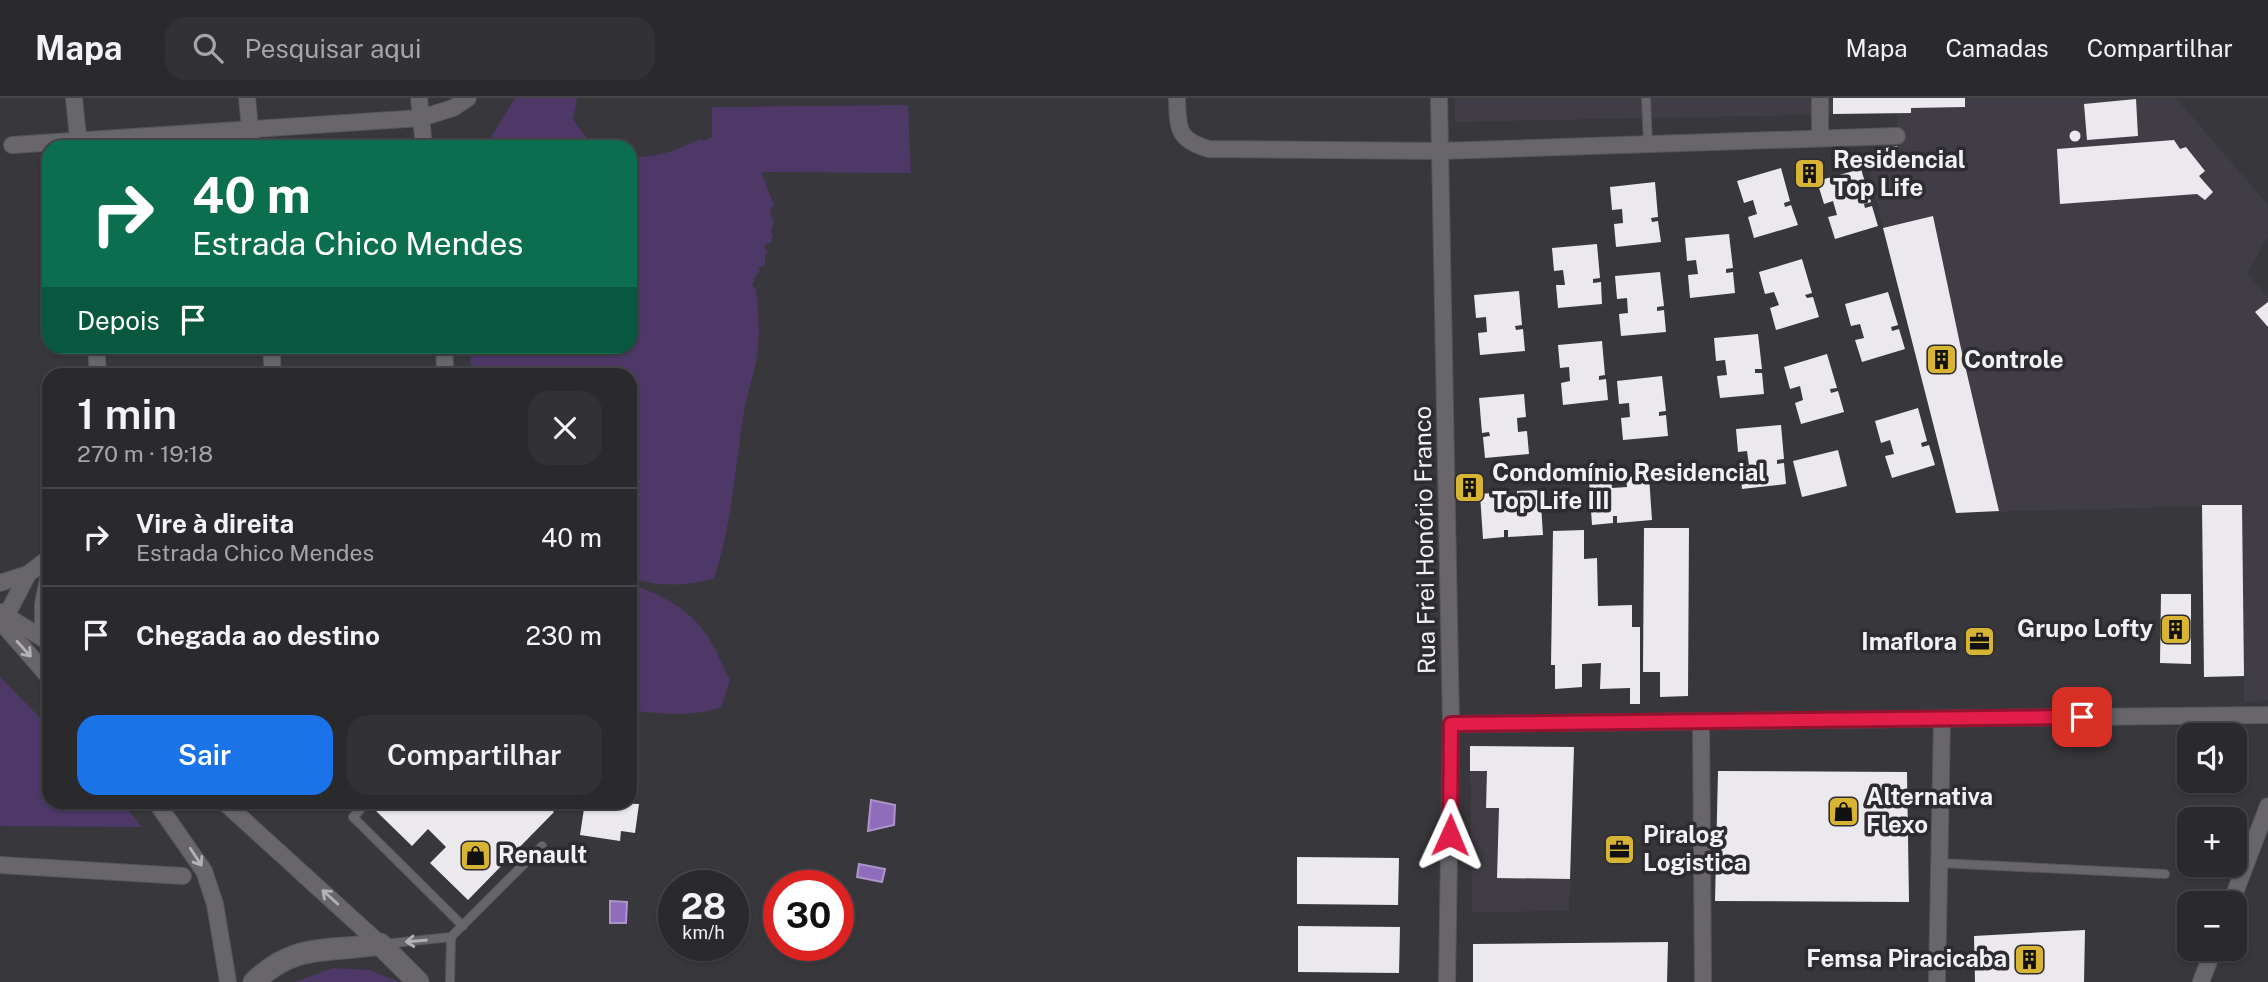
<!DOCTYPE html>
<html lang="pt">
<meta charset="utf-8">
<style>
body{margin:0;font-family:"Public Sans",sans-serif;background:#323134;color:#f1f3f6;height:100vh;display:flex;flex-direction:column;font-size:26px;white-space:nowrap}
*{box-sizing:border-box;margin:0}
p{font-size:23px;color:#a5a6a9}
.icon{flex:none;width:38px;height:38px;fill:none;stroke:currentColor;stroke-width:2;stroke-linecap:round;stroke-linejoin:round}
.map{position:relative;flex:1;overflow:hidden}
.details{position:absolute;left:42px;top:270px;width:595px;height:441px;display:flex;flex-direction:column;background:#2a292c;border-radius:21px;box-shadow:0 2px 5px #0004,0 0 0 2px #464548}
.details>*{flex:none}
.top-card{position:absolute;left:42px;top:42px;width:595px;height:214px;border-radius:21px;box-shadow:0 2px 5px #0004,0 0 0 2px #464548;background:#0b6e4f;color:#fff;overflow:hidden}
.tools{position:absolute;left:2177px;top:625px;display:grid;gap:14px}
.tools a{display:grid;place-items:center;width:70px;height:70px;border-radius:14px;background:#2a292c;box-shadow:0 2px 5px #0004,0 0 0 2px #464548;font-size:35px}
.speed{position:absolute;left:658px;top:772px;display:flex;gap:14px;font-size:35px;font-weight:700;text-align:center}
.speed>*{display:grid;place-content:center;width:91px;height:91px;border-radius:50%;background:#2a292c;box-shadow:0 2px 5px #0004,0 0 0 2px #464548;line-height:1}
.speed small{font-size:18px;font-weight:400}
.speed .limit{border:10px solid #d22;background:#fff;color:#111}
.pin{position:absolute;display:grid;place-items:center;width:60px;height:60px;color:#fff;margin:-30px;border-radius:14px;box-shadow:0 4px 10px #0006}
.me{position:absolute;width:77px;margin:-38px;rotate:1deg;stroke-linejoin:round;filter:drop-shadow(0 0 5px #0008)}
.turn{display:flex;align-items:center;gap:24px;height:147px;padding:0 35px;font-size:32px}
.turn .icon{width:91px;height:91px;stroke-width:2.5}
.turn b{display:block;font-size:49px;line-height:60px}
.then{display:flex;align-items:center;height:66px;padding:0 35px;background:#0003;gap:14px;font-size:26px}
.round{display:grid;place-items:center;flex:none;width:74px;height:74px;border-radius:21px;background:#323134}
.headline{display:flex;align-items:center;justify-content:space-between;height:119px;padding:0 35px}
h1{font-size:42px;font-weight:600;line-height:52px}
.cta{display:flex;gap:14px;margin-top:auto;padding:14px 35px}
.cta a{flex:1;height:80px;border-radius:21px;background:#1a73e8;color:#fff;font-size:28px;font-weight:600;line-height:80px;text-align:center}
.cta a+a{background:#323134;color:#f1f3f6}
ul{padding:0;list-style:none}
li{display:flex;align-items:center;gap:21px;height:98px;padding:0 35px;border-top:2px solid #464548}
li div{flex:1}
li b{display:block;font-size:26px}
li em{font-style:normal}
header{display:flex;align-items:center;gap:42px;box-sizing:border-box;height:98px;padding:0 35px;background:#2a292c;border-bottom:2px solid #464548}
header strong{font-size:33px}
nav{display:flex;gap:38px;margin-inline-start:auto;font-size:24px}
.search{width:490px;height:63px;background:#323134;display:flex;align-items:center;gap:18px;box-sizing:border-box;padding:0 24px;border-radius:21px;color:#a5a6a9;font-size:26px}
.map>svg:first-child{display:block}
</style>
<header>
<strong>Mapa</strong>
<div class="search"><svg class="icon" aria-label="search" viewBox="0 0 24 24"><circle cx="10" cy="10" r="6"/><path d="M15 15l6 6"/></svg>Pesquisar aqui</div>
<nav><a>Mapa</a><a>Camadas</a><a>Compartilhar</a></nav>
</header>
<div class="map">
<svg width="2268" height="884" viewBox="0 0 2268 884">
<rect width="100%" height="100%" fill="#38373b"/>
<g fill="#413d47">
<polygon points="1455,0 2176,0 2268,107 2268,139 2247,175 2268,199 2268,602 2244,604 2242,407 1956,415 1867,66 1887,62 1897,53 1897,15 1455,24"/>
<polygon points="1470,648 1574,649 1569,813 1472,814"/>
</g>
<g fill="#4d3868">
<polygon points="515,0 577,0 573,22 590,44 599,49 485,49"/>
<path d="M908,7L911,75L761,74C767,86 768,96 775,108L771,110L770,115L774,123L771,134L773,138L771,144L764,148L768,155L765,157V167L758,170L760,174L757,176L752,188L756,191C758,211 760,230 758,250C756,271 748,292 744,313C735,369 732,426 714,481C680,488 663,489 630,480V276H472L469,249L630,248V59C656,60 676,53 699,41L704,43L712,39V9Z"/>
<path d="M630,486C658,495 686,509 704,533C715,547 722,567 730,582L721,609C694,619 664,616 636,613L630,619Z"/>
<polygon points="0,579 49,629 49,704 122,704 142,729 0,728"/>
<polygon points="333,870 369,872 400,884 294,884"/>
</g>
<g fill="#906dbc" stroke="#ad95cc" stroke-width="2">
<polygon points="871,702 895,707 894,727 868,733"/>
<polygon points="859,766 885,771 882,784 857,779"/>
<polygon points="610,803 627,804 626,825 610,825"/>
</g>
<g fill="#ebe9ee">
<polygon points="1833,0 1965,0 1965,9 1911,10 1911,15 1833,16"/>
<polygon points="2136,1 2138,38 2087,42 2084,6"/>
<circle cx="2075" cy="38" r="5.5"/>
<polygon points="2174,42 2180,51 2186,49 2205,73 2199,78 2213,94 2205,102 2197,96 2060,106 2057,51"/>
<polygon points="1897,48 1897,53 1887,62 1886,50"/>
<polygon points="1815,69 1817,80 1804,83 1802,71"/>
<polygon points="1781,70 1790,103 1784,105 1785,109 1791,107 1798,127 1754,140 1748,119 1757,116 1753,102 1744,105 1737,83"/>
<polygon points="1861,71 1871,104 1864,106 1865,110 1872,108 1878,128 1835,141 1828,119 1837,117 1833,103 1824,106 1817,83"/>
<polygon points="1655,84 1658,119 1651,120 1652,124 1658,123 1661,144 1616,149 1614,126 1623,125 1622,111 1612,112 1610,89"/>
<polygon points="1933,118 1960,246 1999,413 1956,415 1883,130"/>
<polygon points="1729,136 1733,170 1726,171 1726,175 1733,174 1735,195 1690,200 1688,177 1698,176 1696,162 1687,163 1685,140"/>
<polygon points="1597,146 1600,180 1593,181 1593,185 1601,184 1602,206 1558,210 1556,187 1565,187 1563,172 1554,173 1552,150"/>
<polygon points="1802,161 1812,195 1805,197 1807,200 1813,199 1819,219 1776,232 1770,210 1779,207 1774,194 1765,196 1759,174"/>
<polygon points="1660,174 1664,208 1657,209 1657,213 1664,212 1666,234 1621,238 1619,216 1628,215 1627,200 1617,201 1615,178"/>
<polygon points="1519,193 1522,227 1515,228 1516,232 1523,231 1525,253 1480,257 1478,235 1487,234 1486,219 1476,220 1474,197"/>
<polygon points="1888,194 1898,227 1891,229 1892,233 1899,231 1905,251 1862,264 1855,242 1864,240 1860,226 1851,228 1845,206"/>
<polygon points="2268,204 2268,229 2255,214"/>
<polygon points="1758,236 1762,271 1755,271 1755,275 1762,275 1764,296 1720,300 1717,278 1727,277 1725,262 1716,263 1714,240"/>
<polygon points="1602,243 1605,277 1599,278 1599,282 1606,281 1608,302 1563,307 1561,285 1570,283 1569,269 1560,270 1558,247"/>
<polygon points="1827,256 1837,290 1830,291 1831,295 1838,293 1844,314 1801,326 1795,305 1803,302 1800,288 1790,291 1784,269"/>
<polygon points="1662,278 1666,313 1659,314 1659,318 1666,317 1668,338 1623,342 1621,320 1630,319 1629,305 1619,306 1617,283"/>
<polygon points="1524,296 1526,319 1517,320 1518,334 1527,333 1529,356 1485,360 1483,339 1490,338 1489,334 1482,335 1479,300"/>
<polygon points="1918,310 1927,343 1921,345 1922,349 1929,347 1935,367 1892,380 1885,358 1894,356 1890,342 1881,345 1875,323"/>
<polygon points="1781,327 1784,361 1777,362 1777,366 1784,365 1786,386 1742,391 1740,368 1749,367 1747,353 1738,354 1736,331"/>
<polygon points="1838,352 1847,388 1802,399 1793,363"/>
<polygon points="1649,378 1652,422 1617,425 1617,418 1613,418 1613,425 1592,427 1589,382 1611,381 1612,390 1627,389 1626,379"/>
<rect x="1463" y="383" width="12" height="12"/>
<polygon points="1540,392 1543,437 1508,439 1508,432 1504,432 1504,439 1483,441 1480,396 1503,394 1503,404 1518,403 1517,393"/>
<polygon points="2202,407 2242,407 2244,578 2204,579"/>
<polygon points="1644,430 1689,430 1688,598 1660,599 1660,574 1643,574"/>
<polygon points="1584,432 1584,461 1597,460 1598,508 1632,507 1632,529 1640,529 1640,606 1630,606 1630,590 1600,591 1601,565 1582,566 1582,589 1555,591 1555,567 1551,567 1553,433"/>
<polygon points="2161,496 2191,496 2191,566 2160,565"/>
<polygon points="1470,648 1574,649 1570,781 1497,780 1499,710 1486,710 1487,673 1470,673"/>
<polygon points="1718,673 1907,674 1909,804 1715,803"/>
<polygon points="381,704 543,704 554,714 468,802 430,765 446,749 428,731 412,748 374,711"/>
<polygon points="585,704 639,706 635,735 621,733 620,743 580,737"/>
<polygon points="1297,759 1399,760 1398,807 1297,806"/>
<polygon points="733,799 744,801 741,822 733,821"/>
<polygon points="1298,828 1400,829 1399,875 1298,874"/>
<polygon points="2085,832 2084,884 1975,884 1974,838"/>
<polygon points="1668,844 1667,884 1473,884 1473,846"/>
</g>
<g fill="none" stroke-linecap="round" stroke-linejoin="round">
<defs>
<g id="lane">
<polyline points="1646,0 1648,45"/>
<polyline points="368,704 353,719 463,828"/>
<polyline points="1939,765 2165,776"/>
<polyline points="384,846 451,839 542,748"/>
<polyline points="450,884 451,839"/>
</g>
<g id="street">
<polyline points="74,0 79,49"/>
<polyline points="247,0 252,49"/>
<polyline points="419,0 424,49"/>
<path d="M1177,0C1178,31 1177,42 1209,51L1440,53L1897,38"/>
<polyline points="1439,0 1451,626 1447,884"/>
<polyline points="1820,0 1820,40"/>
<polyline points="12,47 421,20 453,10 468,0"/>
<polyline points="96,248 98,276"/>
<polyline points="271,248 273,276"/>
<polyline points="444,248 445,267"/>
<polyline points="0,485 28,476 49,460"/>
<polyline points="0,514 47,543"/>
<polyline points="0,523 49,579"/>
<polyline points="2,526 28,476"/>
<polyline points="43,539 43,506 49,477"/>
<polyline points="1701,624 1703,884"/>
<polyline points="1451,626 2268,617"/>
<polyline points="156,704 204,773 215,806 228,884"/>
<polyline points="224,704 380,846"/>
<polyline points="0,767 183,778"/>
<polyline points="2231,805 2268,708"/>
<polyline points="1937,884 1942,621"/>
<polyline points="2201,884 2214,850"/>
</g>
<path id="secondary" d="M254,884C297,843 329,855 380,846L418,884"/>
</defs>
<use href="#lane" stroke="#565558" stroke-width="10"/>
<use href="#street" stroke="#565558" stroke-width="18"/>
<use href="#secondary" stroke="#565558" stroke-width="23"/>
<use href="#lane" stroke="#68666b" stroke-width="8"/>
<use href="#street" stroke="#68666b" stroke-width="16"/>
<use href="#secondary" stroke="#68666b" stroke-width="21"/>
</g>
<defs><path id="oneway-shaft" d="M-6 0H5M1.5-3L5.5 0L1.5 3" fill="none" stroke-width="1.6" stroke-linecap="round" stroke-linejoin="round" transform="scale(1.75)"/></defs>
<g stroke="#b4b2b6">
<use href="#oneway-shaft" transform="translate(24 551) rotate(48)"/>
<use href="#oneway-shaft" transform="translate(196 759) rotate(57)"/>
<use href="#oneway-shaft" transform="translate(330 799) rotate(-138)"/>
<use href="#oneway-shaft" transform="translate(416 843) rotate(175)"/>
</g>
<g fill="none" stroke-linecap="round" stroke-linejoin="round">
<defs>
<polyline id="route" points="1450,737 1451,626 2082,619"/>
</defs>
<use href="#route" stroke="#92132f" stroke-width="18"/>
<use href="#route" stroke="#e11d48" stroke-width="12"/>
</g>
<defs>
<symbol id="building-square" viewBox="-11 -11 22 22"><rect x="-9" y="-9" width="18" height="18" rx="4" fill="#d7b434" stroke="#2e2c30"/><path d="M-4-6H4V6H1V3H-1V6H-4ZM-2.5-4.3h1.7v1.8h-1.7ZM.8-4.3h1.7v1.8H.8ZM-2.5-1h1.7V.8h-1.7ZM.8-1h1.7V.8H.8Z" fill="#111"/></symbol>
<symbol id="office-square" viewBox="-11 -11 22 22"><rect x="-9" y="-9" width="18" height="18" rx="4" fill="#d7b434" stroke="#2e2c30"/><path d="M-6-3h4V-5.5h4V-3h4V5H-6ZM-1-4.5V-3h2v-1.5ZM-6 0V1H6V0Z" fill="#111"/></symbol>
<symbol id="shop-square" viewBox="-11 -11 22 22"><rect x="-9" y="-9" width="18" height="18" rx="4" fill="#d7b434" stroke="#2e2c30"/><path d="M-5-2.5h2.3a2.7 3.5 0 0 1 5.4 0H5L5.5 6h-11ZM-1.5-2.5h3a1.5 2.3 0 0 0-3 0Z" fill="#111"/></symbol>
</defs>
<g fill-rule="evenodd">
<use href="#building-square" x="1792" y="58" width="35" height="35"/>
<use href="#building-square" x="1924" y="244" width="35" height="35"/>
<use href="#building-square" x="1452" y="372" width="35" height="35"/>
<use href="#building-square" x="2158" y="514" width="35" height="35"/>
<use href="#office-square" x="1962" y="526" width="35" height="35"/>
<use href="#shop-square" x="1826" y="696" width="35" height="35"/>
<use href="#office-square" x="1602" y="734" width="35" height="35"/>
<use href="#shop-square" x="458" y="740" width="35" height="35"/>
<use href="#building-square" x="2012" y="844" width="35" height="35"/>
</g>
<g text-anchor="middle" stroke-width="7" stroke-linejoin="round" paint-order="stroke">
<g font-size="24" font-weight="bold" fill="#f2f1f3" stroke="#2e2c30" text-anchor="start">
<text x="1833" y="70">Residencial<tspan x="1833" dy="28">Top Life</tspan></text>
<text x="1964" y="270">Controle</text>
<text x="1492" y="383">Condomínio Residencial<tspan x="1492" dy="28">Top Life III</tspan></text>
<text x="2153" y="539" text-anchor="end">Grupo Lofty</text>
<text x="1957" y="552" text-anchor="end">Imaflora</text>
<text x="1866" y="707">Alternativa<tspan x="1866" dy="28">Flexo</tspan></text>
<text x="1643" y="745">Piralog<tspan x="1643" dy="28">Logistica</tspan></text>
<text x="498" y="765">Renault</text>
<text x="2007" y="869" text-anchor="end">Femsa Piracicaba</text>
</g>
<g font-size="24" fill="#f2f1f3" stroke="#2e2c30">
<text transform="translate(1425 442) rotate(-91)" y="8">Rua Frei Honório Franco</text>
</g>
</g>
</svg>
<div class="tools">
<a><svg class="icon" aria-label="sound" viewBox="0 0 24 24"><path d="M4 9h4l5-4v14l-5-4H4zM17 9q2 3 0 6"/></svg></a>
<a>+</a>
<a>−</a>
</div>
<div class="speed"><div>28<small>km/h</small></div><div class="limit">30</div></div>
<div class="pin" style="left:2082px;top:619px;background:#d93025"><svg class="icon" aria-label="arrive" viewBox="0 0 24 24"><path d="M6 21V4h12l-3 4 3 4H6"/></svg></div>
<svg class="me" style="left:1450px;top:737px" viewBox="-20 -20 40 40"><path d="M0-17L14 15 0 8-14 15z" fill="#e11d48" stroke="#fff" stroke-width="4"/></svg>
<div class="top-card">
<div class="turn"><svg class="icon" aria-label="right" viewBox="0 0 24 24"><path d="M7 20v-9h11M14 6l5 5-5 5"/></svg><div><b>40 m</b>Estrada Chico Mendes</div></div>
<div class="then">Depois<svg class="icon" aria-label="arrive" viewBox="0 0 24 24"><path d="M6 21V4h12l-3 4 3 4H6"/></svg></div>
</div>
<section class="details">
<div class="headline"><div><h1>1 min</h1><p>270 m · 19:18</p></div><a class="round"><svg class="icon" aria-label="close" viewBox="0 0 24 24"><path d="M6 6l12 12M18 6L6 18"/></svg></a></div>
<ul>
<li><svg class="icon" aria-label="right" viewBox="0 0 24 24"><path d="M7 20v-9h11M14 6l5 5-5 5"/></svg><div><b>Vire à direita</b><p>Estrada Chico Mendes</p></div><em>40 m</em></li>
<li><svg class="icon" aria-label="arrive" viewBox="0 0 24 24"><path d="M6 21V4h12l-3 4 3 4H6"/></svg><div><b>Chegada ao destino</b></div><em>230 m</em></li>
</ul>
<div class="cta"><a>Sair</a><a>Compartilhar</a></div>
</section>
</div>
